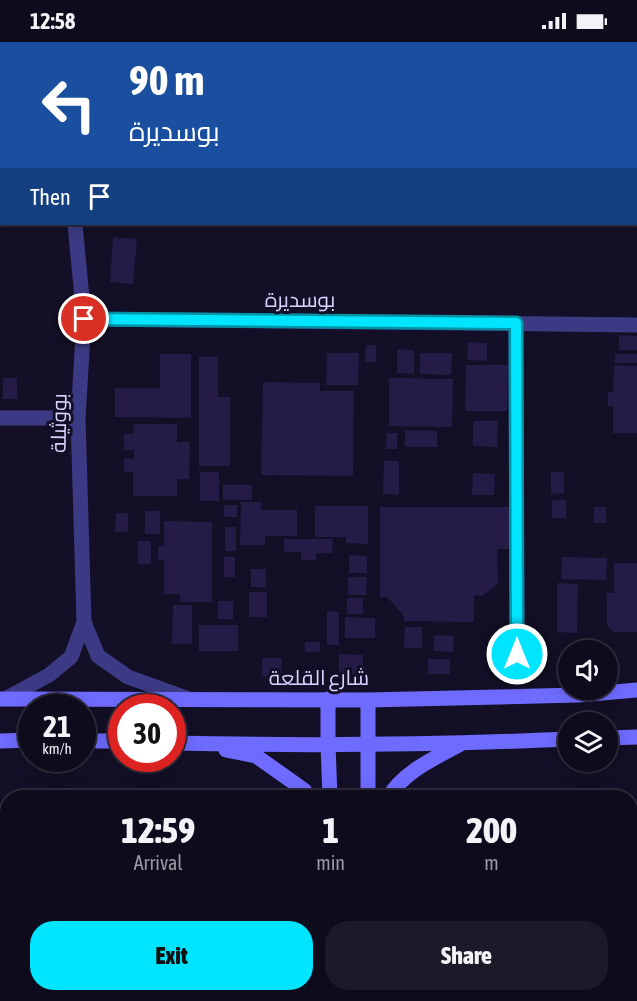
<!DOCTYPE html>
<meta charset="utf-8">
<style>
body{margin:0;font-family:"Asap Condensed",Cairo,sans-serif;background:#1c1929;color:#f1f3f6;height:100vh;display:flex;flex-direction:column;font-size:22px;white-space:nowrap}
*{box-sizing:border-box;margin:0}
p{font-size:20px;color:#9b9ba3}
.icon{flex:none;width:33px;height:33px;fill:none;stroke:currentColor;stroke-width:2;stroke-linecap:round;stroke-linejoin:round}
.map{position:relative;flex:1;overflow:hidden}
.drawer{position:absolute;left:0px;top:748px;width:638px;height:212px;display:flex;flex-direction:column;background:#0e0b1c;border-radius:24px 24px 0 0;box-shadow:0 3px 15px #0003,0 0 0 2px #2e2b3b}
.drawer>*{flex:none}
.guide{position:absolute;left:0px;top:0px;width:638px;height:183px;box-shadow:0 3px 15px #0003,0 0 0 2px #2e2b3b;background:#1a4fa0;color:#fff;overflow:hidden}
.tools{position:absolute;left:558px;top:598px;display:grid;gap:12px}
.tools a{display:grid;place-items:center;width:60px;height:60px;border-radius:50%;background:#0e0b1c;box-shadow:0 3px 15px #0003,0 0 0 2px #2e2b3b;font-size:30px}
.speed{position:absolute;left:18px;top:652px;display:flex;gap:12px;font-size:30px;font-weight:700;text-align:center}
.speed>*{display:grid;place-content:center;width:78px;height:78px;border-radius:50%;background:#0e0b1c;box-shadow:0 3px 15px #0003,0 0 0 2px #2e2b3b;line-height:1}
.speed small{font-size:15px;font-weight:400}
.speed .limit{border:9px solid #d22;background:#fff;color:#111}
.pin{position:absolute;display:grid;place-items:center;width:51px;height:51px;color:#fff;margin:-26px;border:3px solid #fff;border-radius:50%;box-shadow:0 2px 6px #0007}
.me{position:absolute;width:66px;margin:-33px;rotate:0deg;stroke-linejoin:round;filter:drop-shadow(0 0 4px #0008)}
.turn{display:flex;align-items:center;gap:21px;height:126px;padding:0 30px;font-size:27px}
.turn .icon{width:78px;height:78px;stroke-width:2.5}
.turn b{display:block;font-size:42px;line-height:51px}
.then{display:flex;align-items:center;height:57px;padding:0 30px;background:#0003;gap:12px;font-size:22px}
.eta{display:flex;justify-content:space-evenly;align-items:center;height:102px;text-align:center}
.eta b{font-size:36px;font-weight:800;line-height:42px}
.button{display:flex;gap:12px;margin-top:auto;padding:12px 30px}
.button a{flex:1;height:69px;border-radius:24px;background:#00e5ff;color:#111;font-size:24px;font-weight:800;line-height:69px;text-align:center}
.button a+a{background:#1c1929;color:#f1f3f6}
.status{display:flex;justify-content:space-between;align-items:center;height:42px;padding:0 30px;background:#0e0b1c;direction:ltr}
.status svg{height:16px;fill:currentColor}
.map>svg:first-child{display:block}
</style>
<div class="status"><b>12:58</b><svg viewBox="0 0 49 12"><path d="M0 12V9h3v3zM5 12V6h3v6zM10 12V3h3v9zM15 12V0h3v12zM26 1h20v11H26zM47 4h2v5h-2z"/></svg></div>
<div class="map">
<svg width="637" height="959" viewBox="0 0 637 959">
<rect width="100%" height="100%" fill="#130f26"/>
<g fill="#241b47">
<polygon points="113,195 137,197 133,242 110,240"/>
<polygon points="619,293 637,294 637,308 619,308"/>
<polygon points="468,300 487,301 487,319 467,318"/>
<polygon points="366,303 376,303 376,320 365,320"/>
<polygon points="397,307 414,308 414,332 397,331"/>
<polygon points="327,311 359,311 358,343 326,343"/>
<polygon points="420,311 452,311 451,333 420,332"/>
<polygon points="160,312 191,312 191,376 115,375 115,346 160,346"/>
<rect x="615" y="312" width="22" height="9"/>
<polygon points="199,315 218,315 218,355 230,355 230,424 199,424"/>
<polygon points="466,323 508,323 507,369 465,369"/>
<polygon points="614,323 637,324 637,391 613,391 613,364 608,364 608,350 613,350"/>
<rect x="3" y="336" width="14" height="21"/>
<polygon points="389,336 453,337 452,385 389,384"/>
<polygon points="263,340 320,341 320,349 354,349 353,434 261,433"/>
<polygon points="473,379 498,379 497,405 473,404"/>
<polygon points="134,382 177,382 177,400 190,400 189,437 177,437 177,454 133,454 133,430 124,430 124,416 134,417 134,408 124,408 124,392 133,392"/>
<polygon points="405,388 437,389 437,405 405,405"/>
<polygon points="387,391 397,391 397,407 386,407"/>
<polygon points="384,419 399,419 399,453 383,452"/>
<rect x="200" y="430" width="19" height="29"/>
<polygon points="551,430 564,430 564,451 551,452"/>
<polygon points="473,431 495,432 494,453 472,453"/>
<rect x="223" y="443" width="29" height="15"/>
<rect x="552" y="458" width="14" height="18"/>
<polygon points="241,460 261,460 261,468 297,468 297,494 265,494 265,503 240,503"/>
<rect x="224" y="463" width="13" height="12"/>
<polygon points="315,464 368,464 368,502 346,501 346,495 315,495"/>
<polygon points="380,465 511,465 511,507 497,507 498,542 482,554 474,553 474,580 404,579 404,574 387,555 380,555"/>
<rect x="594" y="465" width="12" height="16"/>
<rect x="145" y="469" width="15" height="23"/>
<polygon points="116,471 128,471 128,490 115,490"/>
<polygon points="164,479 212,480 212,560 180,560 180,552 164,552 164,518 158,518 158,504 164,504"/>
<rect x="225" y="485" width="11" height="24"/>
<polygon points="284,497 333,497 332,511 316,511 316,518 301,518 301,510 284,510"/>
<rect x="138" y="499" width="13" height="23"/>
<polygon points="349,513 367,514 367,531 349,531"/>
<rect x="224" y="515" width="11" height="20"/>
<polygon points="562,515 607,516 606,538 561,537"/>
<polygon points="614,521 637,521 637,590 614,590 607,583 607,551 614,551"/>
<rect x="251" y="527" width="15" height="18"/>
<polygon points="348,535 367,535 366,553 348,553"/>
<polygon points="557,541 578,542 577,591 557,590"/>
<rect x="249" y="550" width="18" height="25"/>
<rect x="347" y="556" width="16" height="16"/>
<rect x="218" y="559" width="15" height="18"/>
<polygon points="173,563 192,563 192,602 172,602"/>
<polygon points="327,569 339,570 339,603 327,603"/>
<polygon points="345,575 375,576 375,596 345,596"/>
<rect x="199" y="583" width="39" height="26"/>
<polygon points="405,585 422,585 422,606 404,606"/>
<polygon points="434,593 454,594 453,610 434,609"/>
<rect x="305" y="600" width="15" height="10"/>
<polygon points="339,612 363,613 363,633 339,632"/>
<polygon points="262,616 282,616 281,635 262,634"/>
<rect x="428" y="617" width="22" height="15"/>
</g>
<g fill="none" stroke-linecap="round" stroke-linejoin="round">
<g stroke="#3d3a85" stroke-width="15">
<polyline points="58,0 58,2"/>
<polyline points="84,277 637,283"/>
<polyline points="516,281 517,612"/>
<polyline points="0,376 78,376"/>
<polyline points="84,580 98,614 128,635 189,657"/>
<polyline points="5,657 49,633 71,615 84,580 78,376 84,277 75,182"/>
</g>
<g stroke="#6f6bff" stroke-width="15">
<polyline points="0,657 368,658 579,653 637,648"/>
<polyline points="328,657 328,702 330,756"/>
<polyline points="608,696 637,695"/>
<polyline points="0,699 32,698"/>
<polyline points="82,699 122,699"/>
<path d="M172,701C305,704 437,703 568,697"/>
<polyline points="226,708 256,714 304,748 310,756"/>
<polyline points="368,756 368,658"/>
<path d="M388,756C403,730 433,717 459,703"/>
<polyline points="335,952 335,959"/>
<polyline points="376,959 377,952"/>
</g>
</g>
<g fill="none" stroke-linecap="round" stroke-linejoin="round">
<defs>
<polyline id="route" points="84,277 516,281 517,612"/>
</defs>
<use href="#route" stroke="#0095a6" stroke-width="15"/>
<use href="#route" stroke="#00e5ff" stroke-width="10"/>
</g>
<g text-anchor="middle" stroke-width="6" stroke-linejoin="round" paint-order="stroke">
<g font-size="21" fill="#d9d4ff" stroke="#130f26">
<text x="300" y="265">بوسديرة</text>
<text transform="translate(59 381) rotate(-89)" y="7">بووثيلة</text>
<text x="319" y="643">شارع القلعة</text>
</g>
</g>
</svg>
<div class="tools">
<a><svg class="icon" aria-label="sound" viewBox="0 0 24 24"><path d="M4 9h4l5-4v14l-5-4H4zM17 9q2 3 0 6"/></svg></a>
<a><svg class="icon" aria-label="layers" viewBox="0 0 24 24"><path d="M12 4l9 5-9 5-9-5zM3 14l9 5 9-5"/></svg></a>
</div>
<div class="speed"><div>21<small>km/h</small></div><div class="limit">30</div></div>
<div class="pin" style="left:84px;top:277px;background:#d93025"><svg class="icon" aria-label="arrive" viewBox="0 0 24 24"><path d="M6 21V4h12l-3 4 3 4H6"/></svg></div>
<svg class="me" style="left:517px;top:612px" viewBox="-20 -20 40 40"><circle r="17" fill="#00e5ff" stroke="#fff" stroke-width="3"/><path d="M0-11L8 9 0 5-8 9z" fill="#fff"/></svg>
<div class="guide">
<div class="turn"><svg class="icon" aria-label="left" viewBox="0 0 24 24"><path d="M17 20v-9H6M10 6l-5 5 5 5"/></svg><div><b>90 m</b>بوسديرة</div></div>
<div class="then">Then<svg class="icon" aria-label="arrive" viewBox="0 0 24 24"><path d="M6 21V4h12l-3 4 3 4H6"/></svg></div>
</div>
<section class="drawer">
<div class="eta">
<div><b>12:59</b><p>Arrival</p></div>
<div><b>1</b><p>min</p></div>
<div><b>200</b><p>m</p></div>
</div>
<div class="button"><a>Exit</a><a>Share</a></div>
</section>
</div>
